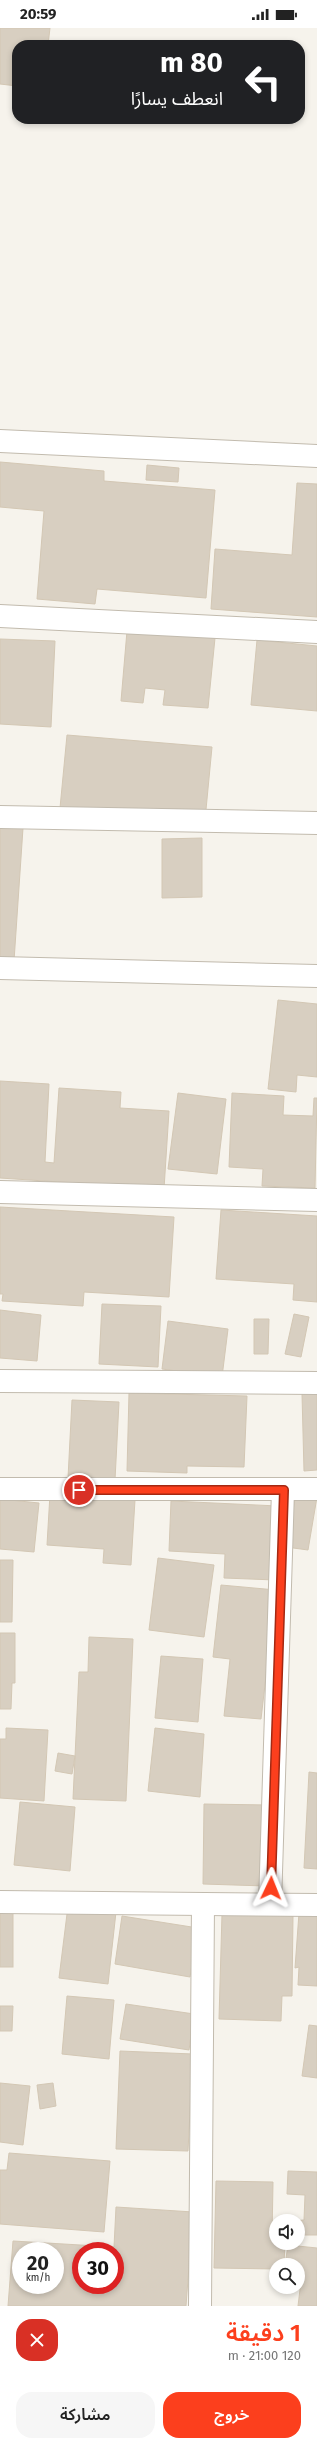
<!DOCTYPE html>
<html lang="ar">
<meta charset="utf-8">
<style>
body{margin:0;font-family:"Fira Sans","Noto Sans Arabic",sans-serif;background:#f6f6f6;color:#222;direction:rtl;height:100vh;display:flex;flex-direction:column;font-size:15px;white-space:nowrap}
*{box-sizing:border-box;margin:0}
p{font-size:13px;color:#767676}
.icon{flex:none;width:22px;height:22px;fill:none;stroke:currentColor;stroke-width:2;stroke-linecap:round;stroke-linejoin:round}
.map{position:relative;height:2278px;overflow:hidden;direction:ltr}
.sheet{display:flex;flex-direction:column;background:#fff;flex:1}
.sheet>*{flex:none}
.top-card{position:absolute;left:12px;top:12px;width:293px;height:84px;border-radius:16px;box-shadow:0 2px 6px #0003;direction:rtl;background:#202124;color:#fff;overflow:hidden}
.tools{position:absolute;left:269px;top:2186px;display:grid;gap:8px}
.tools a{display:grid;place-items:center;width:36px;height:36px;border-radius:50%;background:#fff;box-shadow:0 2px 6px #0003;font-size:20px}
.speed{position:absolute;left:12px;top:2214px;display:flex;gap:8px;font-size:20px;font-weight:700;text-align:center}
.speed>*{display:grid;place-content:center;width:52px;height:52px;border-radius:50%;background:#fff;box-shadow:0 2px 6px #0003;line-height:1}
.speed small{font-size:10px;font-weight:400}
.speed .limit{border:6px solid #d22;background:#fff;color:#111}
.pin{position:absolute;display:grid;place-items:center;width:34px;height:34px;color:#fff;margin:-17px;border:2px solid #fff;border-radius:50%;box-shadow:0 1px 4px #0007}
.me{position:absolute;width:44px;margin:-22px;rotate:2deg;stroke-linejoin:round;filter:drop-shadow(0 0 3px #0008)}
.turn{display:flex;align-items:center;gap:14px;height:84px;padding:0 16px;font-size:18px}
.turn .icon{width:52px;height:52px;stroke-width:2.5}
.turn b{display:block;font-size:28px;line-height:34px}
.round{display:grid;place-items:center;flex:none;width:42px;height:42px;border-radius:16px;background:#f6f6f6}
.summary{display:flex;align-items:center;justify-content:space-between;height:68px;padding:0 16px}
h1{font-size:24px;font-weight:600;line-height:30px;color:#fc3f1d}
.button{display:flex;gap:8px;margin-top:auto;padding:8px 16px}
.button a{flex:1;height:46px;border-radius:16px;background:#fc3f1d;color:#fff;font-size:16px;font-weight:600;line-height:46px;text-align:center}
.button a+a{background:#f6f6f6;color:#222}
.status{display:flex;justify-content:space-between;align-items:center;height:28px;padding:0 20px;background:#fff;direction:ltr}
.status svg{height:11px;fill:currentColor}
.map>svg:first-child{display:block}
</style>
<div class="status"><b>20:59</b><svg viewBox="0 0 49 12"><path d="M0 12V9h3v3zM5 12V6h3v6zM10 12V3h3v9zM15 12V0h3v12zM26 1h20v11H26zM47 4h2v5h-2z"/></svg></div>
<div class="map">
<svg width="317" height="2278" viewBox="0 0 317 2278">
<rect width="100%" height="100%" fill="#f6f3ec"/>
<g fill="#d8cfc1" stroke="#d3c7b4" fill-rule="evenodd">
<polygon points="0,0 50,0 48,17 17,17 17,58 0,56"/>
<polygon points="0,434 104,443 104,453 215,462 206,570 97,561 95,576 37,571 44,483 0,479"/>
<polygon points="147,437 179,440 178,454 146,452"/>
<polygon points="297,455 317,456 317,589 211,581 215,521 292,527"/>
<polygon points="127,603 215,610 208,680 163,677 165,662 145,660 143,675 121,673"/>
<polygon points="0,611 55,613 51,699 0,696"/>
<polygon points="257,612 317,618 317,683 251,677"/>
<polygon points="67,707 212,719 205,792 60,780"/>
<polygon points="0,799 23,800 14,933 0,932"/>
<polygon points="202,810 202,869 162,870 162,811"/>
<polygon points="278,972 317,976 317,1049 297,1047 296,1064 268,1061"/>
<polygon points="0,1053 49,1056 45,1134 54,1135 59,1060 121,1064 120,1080 169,1083 164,1161 0,1150"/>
<polygon points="178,1065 226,1071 217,1146 168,1141"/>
<polygon points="232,1065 284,1068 283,1087 313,1088 314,1070 317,1070 315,1160 262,1158 263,1141 229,1139"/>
<polygon points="0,1179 174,1189 169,1269 84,1264 83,1278 2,1273 3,1266 0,1266"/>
<polygon points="221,1182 317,1188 317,1274 293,1272 294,1256 216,1251"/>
<polygon points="102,1276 161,1278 158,1339 99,1336"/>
<polygon points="0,1282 41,1287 37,1333 0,1330"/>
<polygon points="294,1286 309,1289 301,1329 285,1326"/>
<polygon points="254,1291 269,1291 268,1326 254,1326"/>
<polygon points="168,1293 228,1301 222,1349 162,1341"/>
<polygon points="129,1365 247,1368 244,1439 187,1438 187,1445 127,1443"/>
<polygon points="317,1365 317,1442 304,1443 302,1366"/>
<polygon points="72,1372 119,1374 115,1452 68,1450"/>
<polygon points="50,1466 135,1472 131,1537 103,1535 104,1521 47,1517"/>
<polygon points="296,1466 317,1469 308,1522 286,1519"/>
<polygon points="0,1471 39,1475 34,1524 0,1521"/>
<polygon points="171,1473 278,1478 275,1552 224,1550 225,1526 169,1523"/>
<polygon points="158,1530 214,1537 204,1609 149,1602"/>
<polygon points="0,1532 13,1532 12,1594 0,1594"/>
<polygon points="221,1557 276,1562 261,1691 224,1688 230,1631 213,1629"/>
<polygon points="0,1605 15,1605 15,1655 12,1655 11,1681 0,1681"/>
<polygon points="89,1609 133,1611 126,1773 73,1771 79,1644 88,1644"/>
<polygon points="161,1628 203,1631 198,1694 155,1690"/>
<polygon points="6,1700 48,1702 44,1773 0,1770 0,1711 6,1711"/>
<polygon points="155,1700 204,1706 200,1769 148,1763"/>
<polygon points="58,1725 75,1728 72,1746 55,1743"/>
<polygon points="309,1744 317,1745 317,1841 304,1840"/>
<polygon points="20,1774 75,1779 70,1843 14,1837"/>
<polygon points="204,1776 267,1777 265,1858 203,1856"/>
<polygon points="68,1878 116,1884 108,1956 59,1950"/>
<rect x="0" y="1880" width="13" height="59"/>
<polygon points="299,1885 317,1886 317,1958 298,1957 299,1939 295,1940"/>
<polygon points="222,1886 293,1888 292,1968 282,1968 281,1993 219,1991"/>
<polygon points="122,1888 198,1900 190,1949 115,1936"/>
<polygon points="67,1968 114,1972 109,2031 62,2026"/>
<polygon points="126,1976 194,1986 189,2022 120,2011"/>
<polygon points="0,1978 13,1978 12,2003 0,2003"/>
<polygon points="309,1997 317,1998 317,2050 302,2048"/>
<polygon points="120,2023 193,2026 188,2123 116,2121"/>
<polygon points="0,2055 30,2058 23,2117 0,2114"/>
<polygon points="53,2055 56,2078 40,2081 37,2057"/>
<polygon points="9,2125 110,2133 104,2204 0,2196 0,2142 7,2142"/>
<polygon points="288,2143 317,2144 317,2207 298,2207 298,2193 290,2193 304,2192 305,2167 287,2166"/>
<polygon points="216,2153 273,2154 272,2210 276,2210 276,2215 285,2215 284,2237 276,2237 276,2241 214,2240"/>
<path d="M116,2179L193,2184L186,2278H8L13,2213L114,2219ZM21,2223H55V2257H21ZM81,2223H115V2257H81Z"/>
<polygon points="288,2217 317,2220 317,2278 298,2278 302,2245 298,2244 298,2237 285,2237"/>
</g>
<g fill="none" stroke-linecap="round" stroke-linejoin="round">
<defs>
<g id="minor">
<polyline points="0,413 317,428"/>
<polyline points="0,588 317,604"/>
<polyline points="0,789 317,795"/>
<polyline points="0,940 317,948"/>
<polyline points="0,1164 317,1172"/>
<polyline points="0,1353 317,1355"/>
<polyline points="0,1461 317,1461"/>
<polyline points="0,1874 317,1877"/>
<polyline points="270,1876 283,1462"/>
<polyline points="200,2278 203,1876"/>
</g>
</defs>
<use href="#minor" stroke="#c2bbae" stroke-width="24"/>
<use href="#minor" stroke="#fff" stroke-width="22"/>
</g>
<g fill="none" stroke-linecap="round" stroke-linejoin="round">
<defs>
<polyline id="route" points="79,1462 284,1462 271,1860"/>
</defs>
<use href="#route" stroke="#a42913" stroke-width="10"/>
<use href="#route" stroke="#fc3f1d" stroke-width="7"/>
</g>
</svg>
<div class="tools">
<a><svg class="icon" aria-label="sound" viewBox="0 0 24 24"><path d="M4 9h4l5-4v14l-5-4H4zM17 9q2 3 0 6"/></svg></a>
<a><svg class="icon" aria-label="search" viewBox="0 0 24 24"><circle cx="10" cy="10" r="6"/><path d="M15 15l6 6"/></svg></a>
</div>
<div class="speed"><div>20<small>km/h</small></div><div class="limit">30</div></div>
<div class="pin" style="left:79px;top:1462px;background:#d93025"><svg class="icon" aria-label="arrive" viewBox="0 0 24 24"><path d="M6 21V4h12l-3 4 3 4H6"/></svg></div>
<svg class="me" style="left:271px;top:1860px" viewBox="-20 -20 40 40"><path d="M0-17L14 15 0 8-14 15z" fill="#fc3f1d" stroke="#fff" stroke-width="4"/></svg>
<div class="top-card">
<div class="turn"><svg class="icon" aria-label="left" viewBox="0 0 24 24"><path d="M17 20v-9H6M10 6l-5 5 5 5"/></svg><div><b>80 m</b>انعطف يسارًا</div></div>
</div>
</div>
<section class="sheet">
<div class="summary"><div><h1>1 دقيقة</h1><p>120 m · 21:00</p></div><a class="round" style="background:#d93025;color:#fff"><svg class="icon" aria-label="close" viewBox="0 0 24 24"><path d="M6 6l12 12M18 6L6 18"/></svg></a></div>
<div class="button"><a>خروج</a><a>مشاركة</a></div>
</section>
